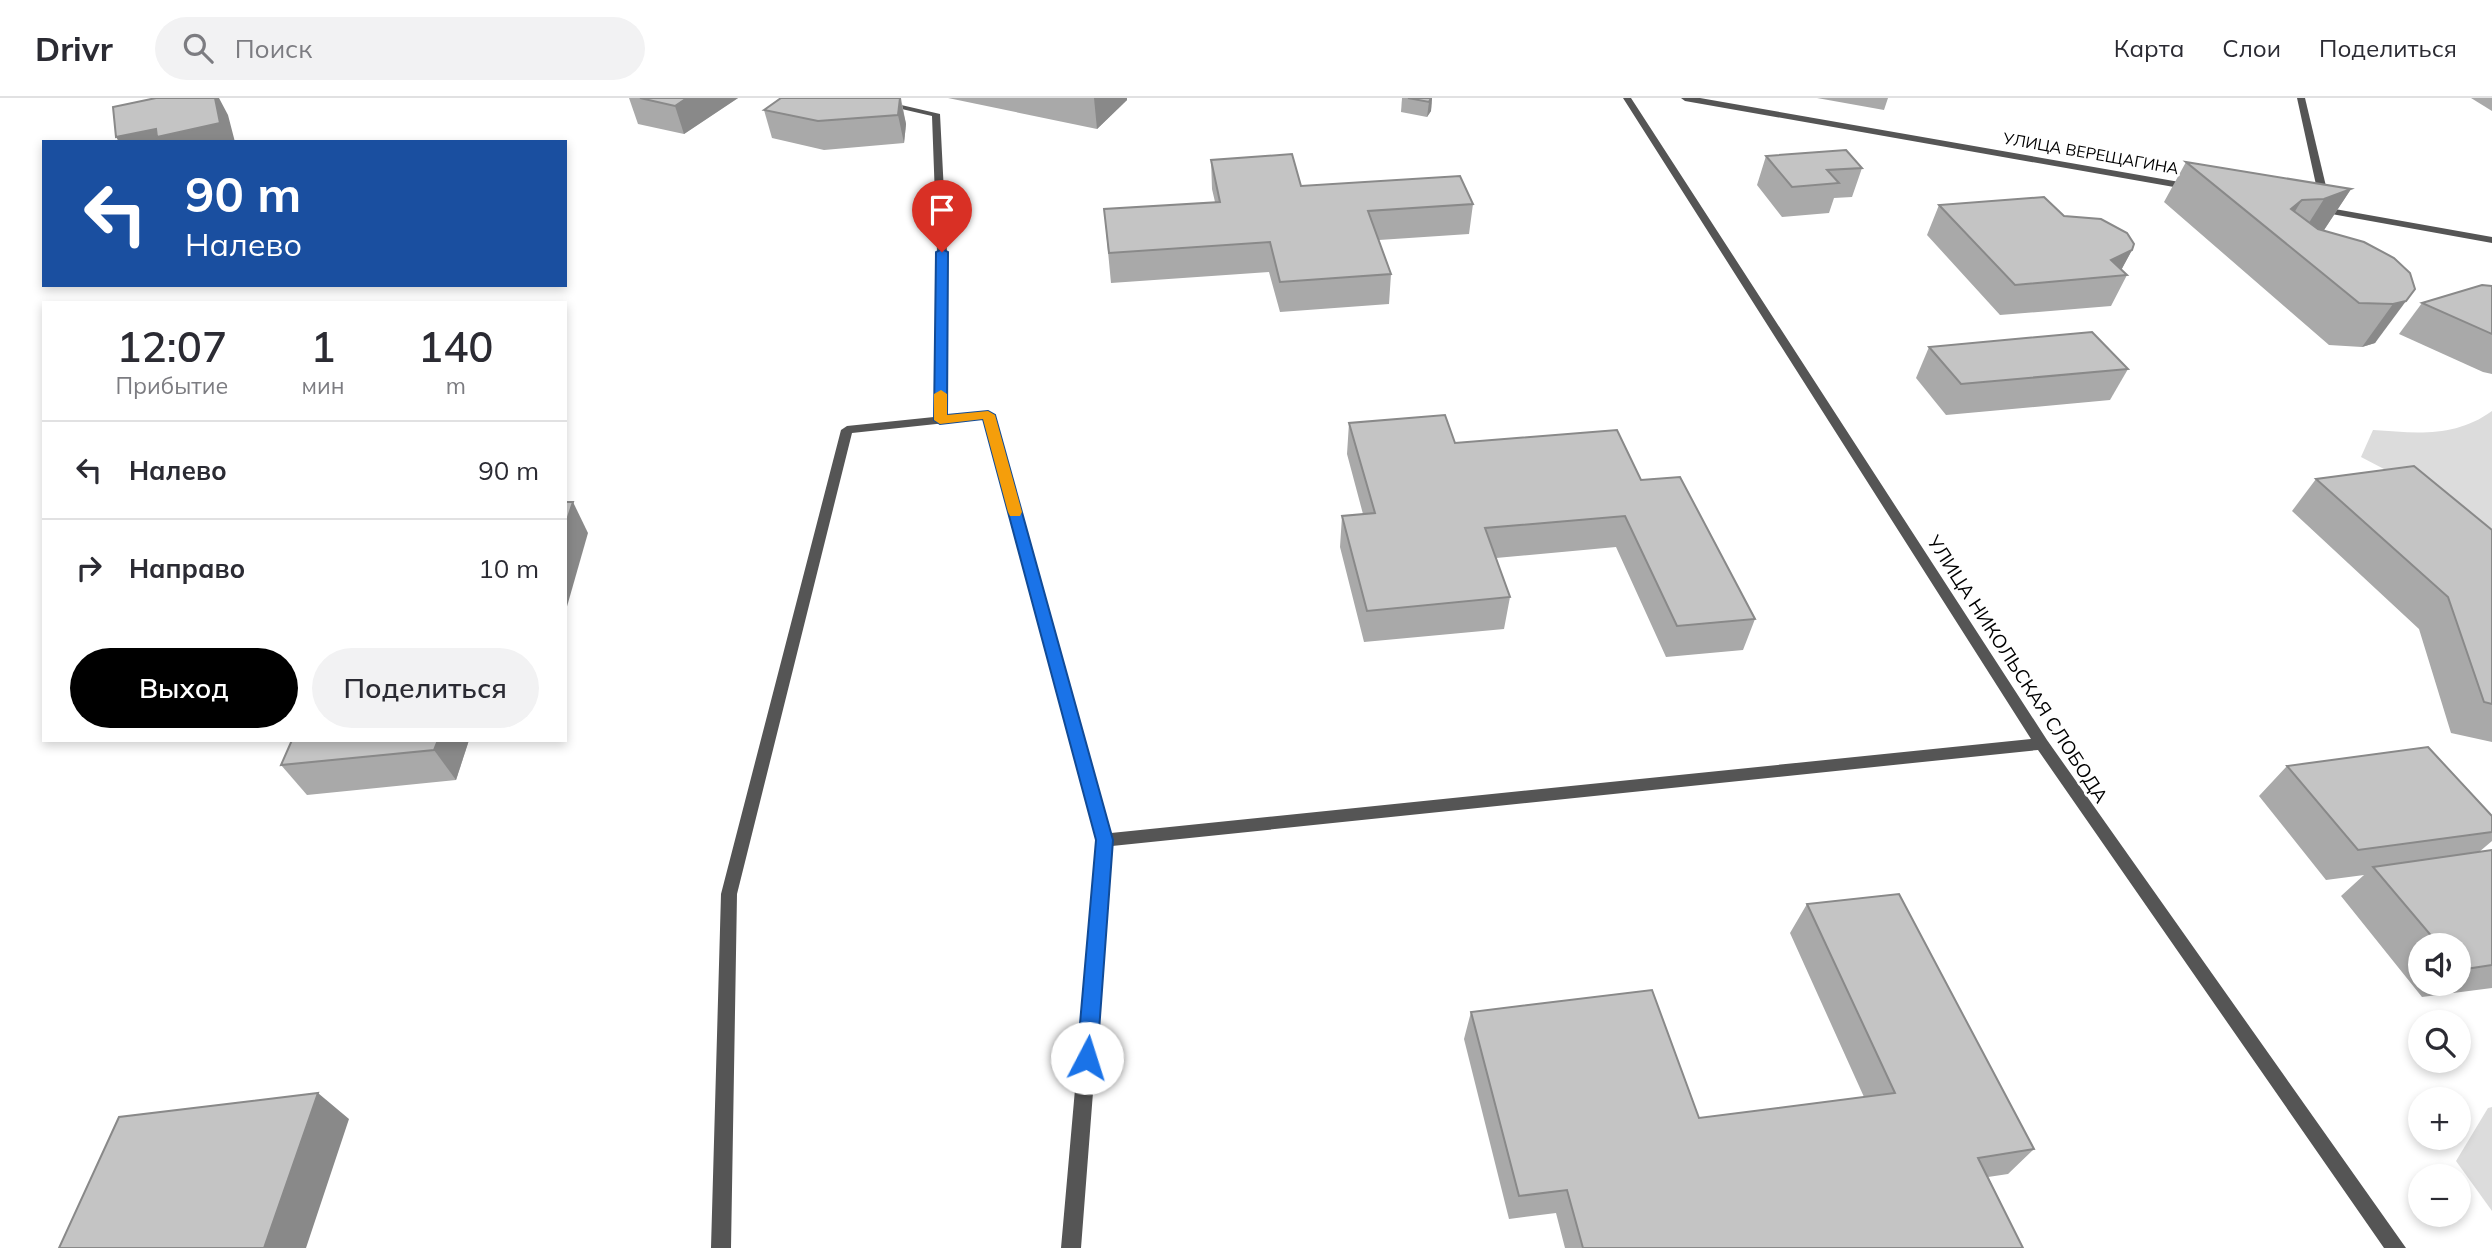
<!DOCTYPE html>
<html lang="ru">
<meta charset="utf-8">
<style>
body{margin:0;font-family:Mulish,sans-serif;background:#f2f2f3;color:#2b2b33;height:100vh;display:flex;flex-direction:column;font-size:26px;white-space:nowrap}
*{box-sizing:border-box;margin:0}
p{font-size:23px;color:#7c7c81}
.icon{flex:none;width:38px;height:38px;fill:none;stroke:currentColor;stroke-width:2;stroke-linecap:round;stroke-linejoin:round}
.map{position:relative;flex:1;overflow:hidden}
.panel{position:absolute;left:42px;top:203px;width:525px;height:441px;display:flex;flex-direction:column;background:#fff;border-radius:0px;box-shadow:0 4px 10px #0003}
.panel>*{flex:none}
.guide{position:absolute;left:42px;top:42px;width:525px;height:147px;border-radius:0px;box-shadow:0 4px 10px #0003;background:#1a4fa0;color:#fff;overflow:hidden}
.controls{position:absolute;left:2408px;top:835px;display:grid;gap:14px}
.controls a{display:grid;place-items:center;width:63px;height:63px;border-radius:50%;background:#fff;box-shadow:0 4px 10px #0003;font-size:35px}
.pin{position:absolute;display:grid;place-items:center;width:60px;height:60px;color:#fff;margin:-72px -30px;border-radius:50% 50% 50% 0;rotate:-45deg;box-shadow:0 0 7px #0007}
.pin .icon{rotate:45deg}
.me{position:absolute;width:77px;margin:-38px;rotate:5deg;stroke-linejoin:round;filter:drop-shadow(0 0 5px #0008)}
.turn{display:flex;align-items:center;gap:24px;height:147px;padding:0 28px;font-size:32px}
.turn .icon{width:91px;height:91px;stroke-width:2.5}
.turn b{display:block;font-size:49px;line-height:60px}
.eta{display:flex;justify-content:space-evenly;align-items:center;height:119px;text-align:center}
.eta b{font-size:42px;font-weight:600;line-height:49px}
.primary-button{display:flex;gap:14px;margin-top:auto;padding:14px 28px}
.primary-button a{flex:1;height:80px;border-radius:42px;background:#000;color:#fff;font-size:28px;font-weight:600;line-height:80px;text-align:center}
.primary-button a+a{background:#f2f2f3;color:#2b2b33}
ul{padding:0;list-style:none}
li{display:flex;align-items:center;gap:21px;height:98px;padding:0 28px;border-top:2px solid #e1e1e2}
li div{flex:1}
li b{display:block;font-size:26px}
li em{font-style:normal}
header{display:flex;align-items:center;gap:42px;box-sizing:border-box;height:98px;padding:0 35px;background:#fff;border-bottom:2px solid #e1e1e2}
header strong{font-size:33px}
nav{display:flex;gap:38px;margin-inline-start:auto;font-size:24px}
.search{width:490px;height:63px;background:#f2f2f3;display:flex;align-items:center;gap:18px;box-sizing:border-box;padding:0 24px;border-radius:38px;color:#7c7c81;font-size:26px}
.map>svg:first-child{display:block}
</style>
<header>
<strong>Drivr</strong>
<div class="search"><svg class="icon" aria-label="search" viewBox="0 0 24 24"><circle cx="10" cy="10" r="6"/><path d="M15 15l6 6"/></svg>Поиск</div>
<nav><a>Карта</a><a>Слои</a><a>Поделиться</a></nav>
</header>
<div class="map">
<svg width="2492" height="1150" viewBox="0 0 2492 1150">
<rect width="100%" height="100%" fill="#fff"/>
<g fill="#dcdcdc">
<path d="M2492,313V452L2405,382L2361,359L2373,332C2416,335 2455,340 2492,313Z"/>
<polygon points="2492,1009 2492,1113 2456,1063 2488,1010"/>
</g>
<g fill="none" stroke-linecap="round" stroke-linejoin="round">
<polygon fill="#555" fill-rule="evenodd" points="2297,0 2305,0 2330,105 2328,107 2320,105"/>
<g fill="#555" fill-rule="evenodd">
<polygon points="854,0 871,0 940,16 947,154 946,318 988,313 994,317 1111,735 2031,641 1623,0 1631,0 2047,642 2406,1150 2384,1150 2038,652 1112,748 1081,1150 1061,1150 1097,742 983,321 852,335 737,796 731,1150 711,1150 721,796 841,332 847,328 934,319 937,154 932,18"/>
<polygon points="1681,0 1700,0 2191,86 2196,89 2191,92 1685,3"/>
<polygon points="2318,108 2492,139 2492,145 2315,113 2315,109"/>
</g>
</g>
<g fill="#a9a9a9" fill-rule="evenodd">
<polygon points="629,0 738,0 684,36 638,26"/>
<polygon points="781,0 901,0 906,26 904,45 824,52 772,40 764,12"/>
<polygon points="948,0 1127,0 1127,2 1097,31"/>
<polygon points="1402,0 1432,0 1431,13 1427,19 1401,14"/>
<polygon points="1817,0 1888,0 1884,12"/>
<polygon points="2471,0 2492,0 2492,13"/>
<polygon points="1766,58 1862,70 1852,99 1834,100 1829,115 1782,119 1757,87"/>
<polygon points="1211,62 1301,88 1473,106 1469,136 1379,142 1391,176 1389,206 1280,214 1269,174 1111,185 1104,111 1215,104 1212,91"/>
<polygon points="2186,64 2351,91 2324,132 2410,175 2375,245 2362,249 2329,247 2164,104"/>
<polygon points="1939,107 2064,118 2132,152 2121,172 2127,177 2111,208 2000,217 1927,137"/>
<polygon points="2492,188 2492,276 2483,274 2399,236 2422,205"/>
<polygon points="1929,249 2128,271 2110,302 1946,317 1916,280"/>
<polygon points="1349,325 1455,345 1641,382 1755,521 1743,552 1666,559 1616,449 1496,460 1510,499 1504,531 1364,544 1340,449 1342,418 1363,416 1347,356"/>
<polygon points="2316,381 2492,432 2492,644 2451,635 2419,531 2292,413"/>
<polygon points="469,642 456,682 307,697 281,667"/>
<path d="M2287,668L2492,718V743L2479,754L2492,752V890L2422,899L2341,798L2364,777L2326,782L2259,698ZM2420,847H2459V886H2420Z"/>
<polygon points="1807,806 2034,1051 2008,1076 1988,1079 2023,1150 1565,1150 1556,1115 1509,1121 1464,941 1471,914 1699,1020 1864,999 1790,835"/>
</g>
<g fill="#898989">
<polygon points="215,0 219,0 228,17 235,44 119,44 116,39 156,31"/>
<polygon points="687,0 738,0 684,36 675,8"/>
<polygon points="900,0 906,26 904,45 898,17"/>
<polygon points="1094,0 1127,0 1127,2 1097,31"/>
<polygon points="1431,0 1432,0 1431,13 1427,19 1429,4"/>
<polygon points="2351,91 2324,132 2298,142 2324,101"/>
<polygon points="2302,102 2279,139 2291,111"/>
<polygon points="2132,152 2118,178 2111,162"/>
<polygon points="2415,191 2375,245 2362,249 2393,206"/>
<polygon points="573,404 588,435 566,512 565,428"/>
<polygon points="438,642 469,642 456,682 434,652"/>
<polygon points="318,995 349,1021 306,1150 264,1150"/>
</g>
<g fill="#c4c4c4" stroke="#898989" stroke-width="2">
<polygon points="156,0 215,0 220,25 157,39 156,31 116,39 113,9"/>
<polygon points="640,0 687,0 675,8"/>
<polygon points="781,0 900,0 898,17 818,23 764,12"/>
<polygon points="1408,0 1431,0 1429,4"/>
<polygon points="1846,52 1862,70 1827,72 1839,85 1792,89 1766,58"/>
<polygon points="1292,56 1301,88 1460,78 1473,106 1368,113 1391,176 1280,184 1270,144 1109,155 1104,111 1220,104 1211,62"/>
<polygon points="2186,64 2351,91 2324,101 2302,102 2291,111 2318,131 2364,144 2394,160 2410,175 2415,191 2406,203 2393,206 2359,205"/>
<polygon points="2044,99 2064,118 2101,121 2127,135 2134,146 2132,152 2111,162 2127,177 2015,187 1939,107"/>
<polygon points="2482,187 2492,188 2492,236 2422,205"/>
<polygon points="2092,234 2128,271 1961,286 1929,249"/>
<polygon points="1445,317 1455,345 1617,332 1641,382 1680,379 1755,521 1677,528 1625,418 1485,430 1510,499 1367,513 1342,418 1375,415 1349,325"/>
<polygon points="2414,368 2492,432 2492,606 2484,604 2448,499 2316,381"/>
<polygon points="565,404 573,404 565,428"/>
<polygon points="292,642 438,642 434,652 281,667"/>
<polygon points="2428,649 2492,718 2492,734 2358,752 2287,668"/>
<polygon points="2492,752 2492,867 2459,872 2459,847 2439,847 2373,769"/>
<polygon points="1899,796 2034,1051 1978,1060 2023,1150 1583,1150 1567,1092 1519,1098 1471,914 1652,892 1699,1020 1895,995 1807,806"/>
<polygon points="318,995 264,1150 59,1150 119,1019"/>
</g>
<polygon fill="#1a73e8" stroke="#114b97" stroke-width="2" points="942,151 948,154 947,317 988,313 995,317 1113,742 1097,960 1094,966 1087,969 1079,966 1077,960 1096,742 983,321 940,326 934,322 936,154"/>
<polygon fill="#f59e0b" points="941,292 947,296 947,317 988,313 995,317 1022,414 1020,418 1010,418 1008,414 983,321 940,326 934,322 934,296"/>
<g text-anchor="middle" stroke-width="5" stroke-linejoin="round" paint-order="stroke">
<g font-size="16" fill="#000" stroke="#fff">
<text transform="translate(2091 55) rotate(10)" y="6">УЛИЦА ВЕРЕЩАГИНА</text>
</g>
<g font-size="19" fill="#000" stroke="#fff">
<text transform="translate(2018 571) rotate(57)" y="7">УЛИЦА НИКОЛЬСКАЯ СЛОБОДА</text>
</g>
</g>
</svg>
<div class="controls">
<a><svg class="icon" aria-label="sound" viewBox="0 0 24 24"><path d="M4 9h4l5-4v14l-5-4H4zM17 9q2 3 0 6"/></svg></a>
<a><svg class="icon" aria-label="search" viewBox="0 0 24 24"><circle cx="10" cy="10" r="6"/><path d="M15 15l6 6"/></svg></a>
<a>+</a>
<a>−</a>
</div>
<div class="pin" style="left:942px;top:154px;background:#d93025"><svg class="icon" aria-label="arrive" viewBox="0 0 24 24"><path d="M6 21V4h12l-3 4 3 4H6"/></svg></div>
<svg class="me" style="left:1087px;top:960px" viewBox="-20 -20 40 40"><circle r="19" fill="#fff"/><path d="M0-13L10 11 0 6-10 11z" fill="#1a73e8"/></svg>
<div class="guide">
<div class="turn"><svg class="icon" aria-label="left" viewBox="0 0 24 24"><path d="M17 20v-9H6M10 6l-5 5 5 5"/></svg><div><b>90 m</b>Налево</div></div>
</div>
<section class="panel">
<div class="eta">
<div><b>12:07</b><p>Прибытие</p></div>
<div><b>1</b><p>мин</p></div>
<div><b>140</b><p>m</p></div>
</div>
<ul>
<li><svg class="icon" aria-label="left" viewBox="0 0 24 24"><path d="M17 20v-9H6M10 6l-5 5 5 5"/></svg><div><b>Налево</b></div><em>90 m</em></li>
<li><svg class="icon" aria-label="right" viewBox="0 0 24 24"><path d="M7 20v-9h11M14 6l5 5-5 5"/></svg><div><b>Направо</b></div><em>10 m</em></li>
</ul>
<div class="primary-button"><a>Выход</a><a>Поделиться</a></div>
</section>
</div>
